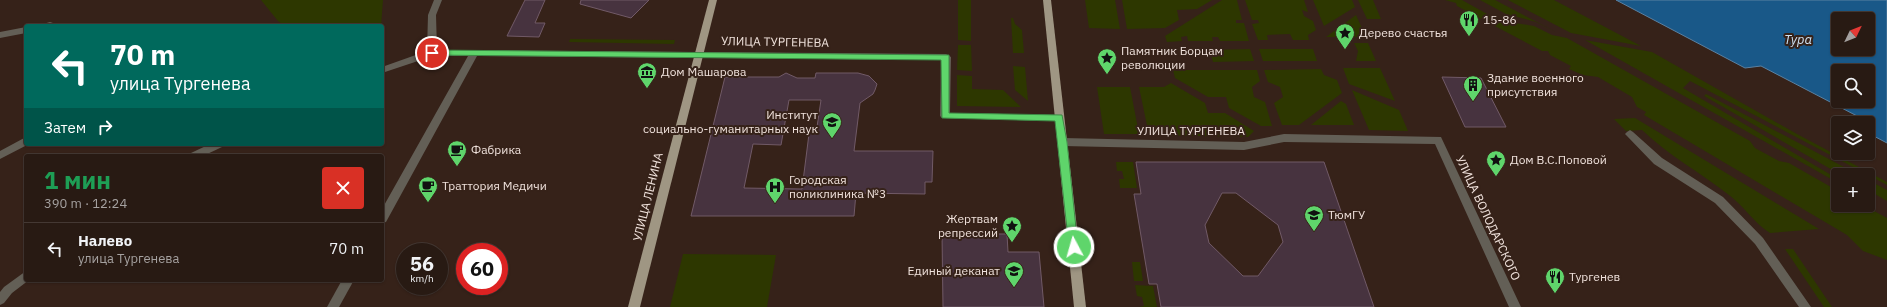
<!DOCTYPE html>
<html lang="ru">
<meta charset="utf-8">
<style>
body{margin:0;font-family:"IBM Plex Sans",sans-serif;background:#342721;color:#f1f3f6;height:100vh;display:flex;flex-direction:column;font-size:15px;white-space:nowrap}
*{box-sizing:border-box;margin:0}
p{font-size:13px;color:#a5a1a0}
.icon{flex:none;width:22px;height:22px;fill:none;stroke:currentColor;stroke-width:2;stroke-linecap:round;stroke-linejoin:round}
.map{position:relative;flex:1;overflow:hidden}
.sheet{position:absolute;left:24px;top:154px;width:360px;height:128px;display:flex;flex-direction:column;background:#281a13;border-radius:4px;box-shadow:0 1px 3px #0004,0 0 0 1px #443833}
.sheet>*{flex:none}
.top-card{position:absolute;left:24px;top:24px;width:360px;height:122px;border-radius:4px;box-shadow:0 1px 3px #0004,0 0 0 1px #443833;background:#00695c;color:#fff;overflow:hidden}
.needle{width:26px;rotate:47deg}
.fabs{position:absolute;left:1831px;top:12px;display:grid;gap:8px}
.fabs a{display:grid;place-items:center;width:44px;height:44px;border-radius:4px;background:#281a13;box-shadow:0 1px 3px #0004,0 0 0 1px #443833;font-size:20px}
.speed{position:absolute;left:396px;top:243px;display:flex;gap:8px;font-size:20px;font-weight:700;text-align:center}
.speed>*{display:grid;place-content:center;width:52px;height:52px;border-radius:50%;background:#281a13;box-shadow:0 1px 3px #0004,0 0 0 1px #443833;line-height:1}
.speed small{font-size:10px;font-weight:400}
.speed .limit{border:6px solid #d22;background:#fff;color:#111}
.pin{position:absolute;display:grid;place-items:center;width:34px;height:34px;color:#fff;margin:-17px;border:2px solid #fff;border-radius:50%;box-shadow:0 1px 4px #0007}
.me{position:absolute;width:44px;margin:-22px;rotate:354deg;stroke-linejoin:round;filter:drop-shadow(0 0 3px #0008)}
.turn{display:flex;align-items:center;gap:14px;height:84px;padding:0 20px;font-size:18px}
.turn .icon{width:52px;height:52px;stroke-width:2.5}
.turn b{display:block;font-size:28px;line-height:34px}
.then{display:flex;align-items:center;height:38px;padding:0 20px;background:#0003;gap:8px;font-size:15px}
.round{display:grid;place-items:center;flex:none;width:42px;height:42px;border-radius:4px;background:#342721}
.summary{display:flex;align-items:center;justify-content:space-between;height:68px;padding:0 20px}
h1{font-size:24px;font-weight:700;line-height:30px;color:#1e9e55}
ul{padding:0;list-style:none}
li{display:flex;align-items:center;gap:12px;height:52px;padding:0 20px;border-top:1px solid #443833}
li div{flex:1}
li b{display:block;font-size:15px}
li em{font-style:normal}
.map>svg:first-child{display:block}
</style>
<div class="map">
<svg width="1887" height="307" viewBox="0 0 1887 307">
<rect width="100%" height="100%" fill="#362219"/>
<g fill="#2d3700">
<polygon points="261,0 383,0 381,26 285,26 278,21"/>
<polygon points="958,0 971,0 971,41 958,40"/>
<polygon points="1085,0 1115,0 1120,29 1089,28"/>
<polygon points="1122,0 1212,0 1197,9 1177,10 1179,20 1165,28 1127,29"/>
<polygon points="1222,0 1237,0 1242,20 1236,20 1236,23 1244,23 1249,41 1220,41 1218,37 1212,37 1213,41 1188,41 1187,36 1181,37 1182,41 1167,42 1165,36"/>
<polygon points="1245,0 1304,0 1308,12 1302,10 1304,16 1313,21 1316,30 1308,35 1309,40 1293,40 1290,34 1267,35 1268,40 1258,40 1252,24 1259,23 1258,20 1252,20"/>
<polygon points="1313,0 1352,0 1355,7 1324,26"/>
<polygon points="1358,0 1373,0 1381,19 1367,19"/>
<polygon points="1445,0 1462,0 1498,20 1534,26 1552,35 1567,38 1750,141 1755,148 1779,161 1789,163 1838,191 1838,205 1863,205 1887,218 1887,260 1863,251 1847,235 1644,115 1646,112 1637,107 1632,97 1598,77 1583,75 1569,69 1571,66 1550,55 1548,51 1542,51 1457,6 1456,3"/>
<polygon points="1480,0 1495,0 1556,32 1536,22 1506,14"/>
<polygon points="1508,0 1554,0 1641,46 1571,33"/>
<polygon points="1356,15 1366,37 1326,37"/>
<polygon points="1011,18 1013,18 1015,24 1022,30 1024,53 1013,53"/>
<polygon points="570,39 675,40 674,44 569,42"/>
<polygon points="1585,40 1652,52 1797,134 1887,182 1887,185 1690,81 1683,88 1838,179 1838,183"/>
<polygon points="1354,43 1368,43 1376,61 1356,61 1358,51"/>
<polygon points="958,45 971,45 972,71 957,70"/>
<polygon points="1250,49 1254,61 1213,62 1210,50"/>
<polygon points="1259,49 1313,49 1317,61 1263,61"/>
<polygon points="1013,66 1025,67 1028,101 1015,90"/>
<polygon points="1343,68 1380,68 1395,101 1349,84"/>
<polygon points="1321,69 1324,75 1337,80 1342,93 1299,125 1282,125 1274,103 1283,97 1280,87 1268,82 1264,70"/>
<polygon points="1173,70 1257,70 1260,81 1252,87 1254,97 1265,102 1272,126 1261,126 1229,108 1226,97 1208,97 1175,78"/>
<polygon points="957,75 972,76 972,89 1003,90 1021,107 957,106"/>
<polygon points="1171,83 1205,103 1208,113 1225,113 1254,131 1248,137 1149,135 1139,87 1164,87"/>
<polygon points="1097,87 1130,87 1139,134 1104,134"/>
<polygon points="1352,90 1399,110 1408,131 1369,130"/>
<polygon points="1706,94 1859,175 1841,175 1704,96"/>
<polygon points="1341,101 1346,104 1354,125 1311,125"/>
<path d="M1635,118L1819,229L1770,233C1754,223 1744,206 1729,195C1701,173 1669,156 1642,130L1626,131L1614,119Z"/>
<polygon points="1116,162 1133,162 1137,188 1120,188 1119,179 1124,179 1122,171 1117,171"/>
<polygon points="1868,180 1887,190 1887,201 1868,190"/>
<polygon points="1785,249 1793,249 1832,307 1824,307"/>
<polygon points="683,254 776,255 767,307 670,307"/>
<polygon points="1132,262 1140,262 1143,281 1134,281"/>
<polygon points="1135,285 1153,286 1157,307 1139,307 1144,306 1142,297 1137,296"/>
</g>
<path fill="#195888" stroke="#5a81a1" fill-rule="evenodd" d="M1616,0H1887V143L1868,133V123H1862L1859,117L1761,66L1745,68ZM1838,19H1868V49H1838ZM1838,71H1868V101H1838Z"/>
<g fill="#47333f" stroke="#715a67" fill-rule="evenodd">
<polygon points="525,0 545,0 535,23 545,23 539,37 507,36"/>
<polygon points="581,0 649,0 631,18 580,4"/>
<path d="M786,73L797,78H815L816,73H858L869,76L877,84L875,90L873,94L860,103L854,151H933L932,182H925V194L856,193L854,216H691L725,77H779ZM789,100H821L817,127L810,126L802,189L744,188L753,144L781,145Z"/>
<polygon points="1442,77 1481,78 1506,127 1465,127"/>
<path d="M1136,162H1324L1374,307H1161L1157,284H1149L1134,194H1141ZM1222,193H1236L1278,225L1283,242L1258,276H1243L1209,243L1205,225Z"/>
<polygon points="942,234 1007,234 1008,252 1039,252 1044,307 943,307"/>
</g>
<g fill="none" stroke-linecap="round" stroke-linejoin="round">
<g fill="#635f56" fill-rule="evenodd">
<polygon points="434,0 442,0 436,15 437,50 946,54 951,57 950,113 1059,115 1064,118 1059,121 942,118 940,116 941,60 477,56 386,222 382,223 382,209 468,56 433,56 382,73 382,67 427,51 428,15"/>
<polygon points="50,22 53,23 54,26 42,26 43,24"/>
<polygon points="26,27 26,33 0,38 0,32"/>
<polygon points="1630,130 1633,132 1662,158 1723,197 1763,238 1811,307 1799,307 1755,244 1715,203 1654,164 1627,136 1625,134 1627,132"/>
<polygon points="1284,134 1441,137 1521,307 1509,307 1435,144 1284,142 1244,150 1063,146 1058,142 1063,138 1244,142"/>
<polygon points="26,137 26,144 29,144 0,159 0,151"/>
<polygon points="210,144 223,144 222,147 203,156 190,156 191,153"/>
<polygon points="26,271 26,280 29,280 12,293 4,303 0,305 0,292 4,287"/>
<polygon points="342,280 354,280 339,307 327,307"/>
</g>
<g fill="#9f9683" fill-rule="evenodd">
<polygon points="709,0 717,0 640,307 628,307"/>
<polygon points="1043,0 1051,0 1086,307 1074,307"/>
</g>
</g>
<polygon fill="#5fd56b" stroke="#3e8a46" points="432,50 949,55 949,113 1062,115 1067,142 1078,247 1074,251 1069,247 1055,121 942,118 941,60 429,55 429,51"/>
<defs>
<symbol id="restaurant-pin" viewBox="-11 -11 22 30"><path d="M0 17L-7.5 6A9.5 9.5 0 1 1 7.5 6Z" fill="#5fd56b" stroke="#362219"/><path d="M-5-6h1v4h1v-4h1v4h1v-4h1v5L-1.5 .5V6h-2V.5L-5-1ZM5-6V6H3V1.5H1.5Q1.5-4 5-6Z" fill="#111"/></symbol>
<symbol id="sight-pin" viewBox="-11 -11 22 30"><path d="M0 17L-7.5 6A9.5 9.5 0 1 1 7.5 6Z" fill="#5fd56b" stroke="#362219"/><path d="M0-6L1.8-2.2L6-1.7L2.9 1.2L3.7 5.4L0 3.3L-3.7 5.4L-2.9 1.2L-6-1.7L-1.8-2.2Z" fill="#111"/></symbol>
<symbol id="museum-pin" viewBox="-11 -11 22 30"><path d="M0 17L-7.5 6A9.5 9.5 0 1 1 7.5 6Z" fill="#5fd56b" stroke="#362219"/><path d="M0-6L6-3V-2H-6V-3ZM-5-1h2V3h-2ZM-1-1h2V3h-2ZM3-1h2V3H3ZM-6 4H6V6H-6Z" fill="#111"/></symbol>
<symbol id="building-pin" viewBox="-11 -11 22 30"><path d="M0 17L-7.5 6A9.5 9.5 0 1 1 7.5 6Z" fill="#5fd56b" stroke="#362219"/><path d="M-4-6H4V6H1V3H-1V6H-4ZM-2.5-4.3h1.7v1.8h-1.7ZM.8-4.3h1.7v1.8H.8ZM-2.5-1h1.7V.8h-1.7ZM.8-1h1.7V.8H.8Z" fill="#111"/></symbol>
<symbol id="university-pin" viewBox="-11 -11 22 30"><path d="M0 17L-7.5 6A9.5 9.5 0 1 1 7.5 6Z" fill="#5fd56b" stroke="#362219"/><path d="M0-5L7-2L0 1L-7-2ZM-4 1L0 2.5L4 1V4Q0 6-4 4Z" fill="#111"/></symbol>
<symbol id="cafe-pin" viewBox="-11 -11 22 30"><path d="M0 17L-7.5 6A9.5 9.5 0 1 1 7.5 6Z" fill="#5fd56b" stroke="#362219"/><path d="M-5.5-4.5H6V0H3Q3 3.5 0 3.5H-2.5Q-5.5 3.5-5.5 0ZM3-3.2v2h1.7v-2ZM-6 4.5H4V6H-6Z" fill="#111"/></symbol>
<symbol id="hospital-pin" viewBox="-11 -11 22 30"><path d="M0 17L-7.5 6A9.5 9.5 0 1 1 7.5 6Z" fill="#5fd56b" stroke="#362219"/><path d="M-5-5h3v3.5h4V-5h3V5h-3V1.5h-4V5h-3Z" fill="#111"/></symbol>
</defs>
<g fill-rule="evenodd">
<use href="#restaurant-pin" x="1458" y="9" width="22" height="30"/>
<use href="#sight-pin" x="1334" y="22" width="22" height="30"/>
<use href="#sight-pin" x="1096" y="47" width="22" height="30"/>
<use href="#museum-pin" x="636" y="61" width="22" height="30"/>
<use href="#building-pin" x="1462" y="74" width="22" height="30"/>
<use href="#university-pin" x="821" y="111" width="22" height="30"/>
<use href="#cafe-pin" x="446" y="139" width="22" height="30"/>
<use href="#sight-pin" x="1485" y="149" width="22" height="30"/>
<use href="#cafe-pin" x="417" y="175" width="22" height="30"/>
<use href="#hospital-pin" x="764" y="176" width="22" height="30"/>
<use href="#university-pin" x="1303" y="204" width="22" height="30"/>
<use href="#sight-pin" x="1001" y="215" width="22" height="30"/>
<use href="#university-pin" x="1003" y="260" width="22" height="30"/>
<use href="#restaurant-pin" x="1544" y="266" width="22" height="30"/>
</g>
<g text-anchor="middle" stroke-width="4" stroke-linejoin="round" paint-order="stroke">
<g font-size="12" fill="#f0e2dc" stroke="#362219" text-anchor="start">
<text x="1483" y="24">15-86</text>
<text x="1359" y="37">Дерево счастья</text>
<text x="1121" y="55">Памятник Борцам<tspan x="1121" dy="14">революции</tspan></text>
<text x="661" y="76">Дом Машарова</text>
<text x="1487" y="82">Здание военного<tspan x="1487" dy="14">присутствия</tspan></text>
<text x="818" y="119" text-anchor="end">Институт<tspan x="818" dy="14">социально-гуманитарных наук</tspan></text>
<text x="471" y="154">Фабрика</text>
<text x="1510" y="164">Дом В.С.Поповой</text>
<text x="789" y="184">Городская<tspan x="789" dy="14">поликлиника №3</tspan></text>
<text x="442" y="190">Траттория Медичи</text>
<text x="1328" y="219">ТюмГУ</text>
<text x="998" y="223" text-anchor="end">Жертвам<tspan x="998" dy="14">репрессий</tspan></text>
<text x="1000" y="275" text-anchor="end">Единый деканат</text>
<text x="1569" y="281">Тургенев</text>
</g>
<g font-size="12" fill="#f0e2dc" stroke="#362219">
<text transform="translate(775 42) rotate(1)" y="4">УЛИЦА ТУРГЕНЕВА</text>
<text x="1191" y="135">УЛИЦА ТУРГЕНЕВА</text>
<text transform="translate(648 197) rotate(-76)" y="4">УЛИЦА ЛЕНИНА</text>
<text transform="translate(1488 218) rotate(65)" y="4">УЛИЦА ВОЛОДАРСКОГО</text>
</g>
<g font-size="13" font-style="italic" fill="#cfe2f3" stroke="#362219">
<text x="1798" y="44">Тура</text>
</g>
</g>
</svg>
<div class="fabs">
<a><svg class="needle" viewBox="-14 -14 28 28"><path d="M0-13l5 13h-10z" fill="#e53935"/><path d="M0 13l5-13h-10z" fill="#a5a1a0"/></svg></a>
<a><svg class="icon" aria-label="search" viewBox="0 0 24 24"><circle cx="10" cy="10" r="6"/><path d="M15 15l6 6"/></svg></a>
<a><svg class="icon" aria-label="layers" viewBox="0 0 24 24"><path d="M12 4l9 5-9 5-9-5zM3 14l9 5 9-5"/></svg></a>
<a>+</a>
</div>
<div class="speed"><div>56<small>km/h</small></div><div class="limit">60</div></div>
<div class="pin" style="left:432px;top:53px;background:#d93025"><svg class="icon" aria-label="arrive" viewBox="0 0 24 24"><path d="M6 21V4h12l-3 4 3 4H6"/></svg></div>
<svg class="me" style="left:1074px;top:247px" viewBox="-20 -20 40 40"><circle r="17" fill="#5fd56b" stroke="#fff" stroke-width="3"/><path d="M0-11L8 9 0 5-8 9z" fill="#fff"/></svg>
<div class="top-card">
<div class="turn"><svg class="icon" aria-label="left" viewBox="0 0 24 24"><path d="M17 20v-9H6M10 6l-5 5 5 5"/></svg><div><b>70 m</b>улица Тургенева</div></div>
<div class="then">Затем<svg class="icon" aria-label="right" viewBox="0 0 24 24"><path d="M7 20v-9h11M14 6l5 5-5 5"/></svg></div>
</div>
<section class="sheet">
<div class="summary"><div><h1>1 мин</h1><p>390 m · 12:24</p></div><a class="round" style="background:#d93025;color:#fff"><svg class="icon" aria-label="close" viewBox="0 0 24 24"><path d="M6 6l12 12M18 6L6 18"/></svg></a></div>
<ul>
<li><svg class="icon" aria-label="left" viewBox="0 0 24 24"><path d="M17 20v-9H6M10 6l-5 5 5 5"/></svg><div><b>Налево</b><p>улица Тургенева</p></div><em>70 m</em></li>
</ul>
</section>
</div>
